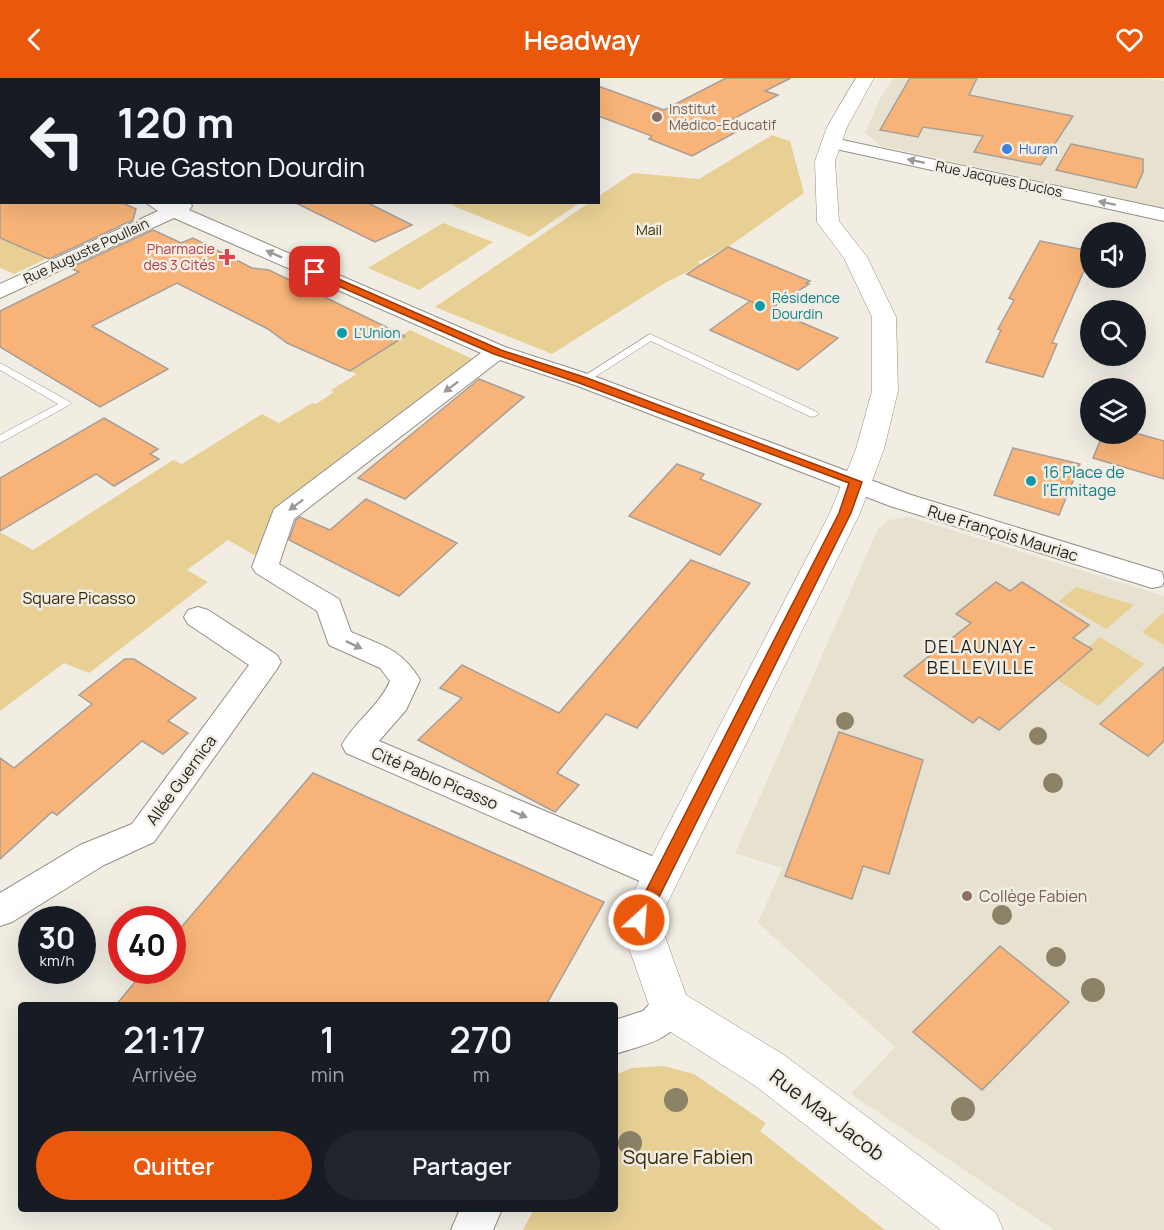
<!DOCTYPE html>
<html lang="fr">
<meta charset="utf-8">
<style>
body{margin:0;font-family:Manrope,sans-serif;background:#20242c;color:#f1f3f6;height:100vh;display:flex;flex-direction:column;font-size:22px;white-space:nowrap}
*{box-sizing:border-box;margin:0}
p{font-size:20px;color:#9ea1a6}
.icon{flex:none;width:33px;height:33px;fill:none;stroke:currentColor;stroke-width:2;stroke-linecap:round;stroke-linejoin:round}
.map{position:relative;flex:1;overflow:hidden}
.drawer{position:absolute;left:18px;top:924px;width:600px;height:210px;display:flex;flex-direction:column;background:#171b24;border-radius:6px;box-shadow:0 6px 24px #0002}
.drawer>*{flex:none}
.guide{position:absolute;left:0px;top:0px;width:600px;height:126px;box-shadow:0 6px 24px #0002;background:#171b24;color:#f1f3f6;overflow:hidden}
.tools{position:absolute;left:1080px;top:144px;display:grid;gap:12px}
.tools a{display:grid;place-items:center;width:66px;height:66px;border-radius:50%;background:#171b24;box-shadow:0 6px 24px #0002;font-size:30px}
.speed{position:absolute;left:18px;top:828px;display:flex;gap:12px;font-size:30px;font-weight:700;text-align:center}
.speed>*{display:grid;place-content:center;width:78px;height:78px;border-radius:50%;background:#171b24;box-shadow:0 6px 24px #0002;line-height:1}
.speed small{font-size:15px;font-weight:400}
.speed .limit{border:9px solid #d22;background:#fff;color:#111}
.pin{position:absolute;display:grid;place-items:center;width:51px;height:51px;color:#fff;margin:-26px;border-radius:12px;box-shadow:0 3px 9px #0006}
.me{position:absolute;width:66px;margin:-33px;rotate:26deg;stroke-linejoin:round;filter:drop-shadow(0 0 4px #0008)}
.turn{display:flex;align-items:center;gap:21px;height:126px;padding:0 18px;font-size:27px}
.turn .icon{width:78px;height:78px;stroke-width:2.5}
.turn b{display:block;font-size:42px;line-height:51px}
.eta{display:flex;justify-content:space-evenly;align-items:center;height:102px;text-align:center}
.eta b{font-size:36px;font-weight:600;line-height:42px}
.action{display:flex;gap:12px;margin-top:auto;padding:12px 18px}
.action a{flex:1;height:69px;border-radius:36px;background:#ea580c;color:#fff;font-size:24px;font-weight:600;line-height:69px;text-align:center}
.action a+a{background:#20242c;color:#f1f3f6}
header{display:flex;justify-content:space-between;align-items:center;height:78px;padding:0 18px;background:#ea580c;color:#fff;font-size:27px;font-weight:600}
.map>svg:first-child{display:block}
</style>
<header><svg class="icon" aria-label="back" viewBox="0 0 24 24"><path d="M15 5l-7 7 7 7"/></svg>Headway<svg class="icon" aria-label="heart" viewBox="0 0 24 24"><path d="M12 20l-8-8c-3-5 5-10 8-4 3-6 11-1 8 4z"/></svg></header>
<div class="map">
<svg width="1164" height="1152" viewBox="0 0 1164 1152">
<rect width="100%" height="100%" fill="#f1ede3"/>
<g fill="#e7e1cf">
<polygon points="894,0 1142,0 1164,3 1164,130 881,68 865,55 880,20"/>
<polygon points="909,439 1164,518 1164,1152 1054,1152 851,1016 895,969 758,845 782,790 735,775 878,451 889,442"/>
</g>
<g fill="#e8d095">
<polygon points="772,57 790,63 804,115 728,169 698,184 701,187 665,205 552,276 435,229 589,125 598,124 599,118 633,95 699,101"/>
<polygon points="456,125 456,124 579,125 530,159 451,127"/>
<polygon points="443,145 493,164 419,212 368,190"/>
<polygon points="0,159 48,180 14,196 0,190"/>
<polygon points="410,252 477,283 278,439 263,482 228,462 187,492 208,504 89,595 64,585 0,633 0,454 33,472 173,382 182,386 262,336 279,345 312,325 316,326 334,314 331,312 357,296 347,292 372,275 376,276"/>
<polygon points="1076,509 1134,527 1106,551 1059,523"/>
<polygon points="1163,535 1164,536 1164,567 1142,554"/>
<polygon points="1100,559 1144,586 1098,628 1053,599"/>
<polygon points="663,988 694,996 766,1045 760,1053 885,1152 523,1152 534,1131 615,1131 615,997 632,990"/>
</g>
<g fill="#f8b478" stroke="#a79e97" stroke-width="1.5">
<polygon points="726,0 791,0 765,13 778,17 722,47 738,53 692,78 649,61 652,58 598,38 598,8 664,32"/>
<polygon points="910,0 977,0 969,17 1073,38 1041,87 974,74 983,58 923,49 918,59 880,52"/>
<polygon points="1071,66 1143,81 1143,94 1136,110 1056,92"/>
<polygon points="0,124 121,124 136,131 133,142 49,181 0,160"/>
<polygon points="294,124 366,124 412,147 375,164"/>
<polygon points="153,152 181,165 193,160 252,190 269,192 405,258 350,293 287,265 268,251 177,205 92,248 168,291 100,329 0,269 0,233 79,194 70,190"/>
<polygon points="1040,163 1090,173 1090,179 1052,265 1057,266 1043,299 986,284 1001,252 998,251 1014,222 1009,220"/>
<polygon points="728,169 810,203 806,205 809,206 770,231 838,260 798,292 710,252 750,223 764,229 687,196"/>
<polygon points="479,301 524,319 405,421 358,400"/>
<polygon points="104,340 158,371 150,376 159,381 114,408 96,396 0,453 0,400"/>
<polygon points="1103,356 1139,356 1164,363 1164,401 1093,380"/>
<polygon points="1013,370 1080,386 1059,437 994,417"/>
<polygon points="677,386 704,396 700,401 761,426 720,477 629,438"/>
<polygon points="366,421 457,465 399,518 289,462 296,442 300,439 330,452"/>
<polygon points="691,482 750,505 637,650 606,636 557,695 579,707 555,734 418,662 462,620 440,610 462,587 559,635"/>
<polygon points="996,504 1010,513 1022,504 1089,547 1073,560 1092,571 999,652 979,639 973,645 904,598 971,545 956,536"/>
<polygon points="125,581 134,581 196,620 168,643 188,655 163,676 142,663 57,737 52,734 0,781 0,680 14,690 92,626 79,617"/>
<polygon points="1164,589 1164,663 1148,678 1100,646"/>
<polygon points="839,654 923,682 889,796 863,788 852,821 785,798"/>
<polygon points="313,695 604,824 546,927 116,927 145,892 172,892 172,860"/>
<polygon points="1000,868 1069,924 982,1012 913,954"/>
</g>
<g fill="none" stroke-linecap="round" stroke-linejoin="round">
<defs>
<g id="service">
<polygon points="650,256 817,334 819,336 813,339 809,338 651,263 587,304 579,304 578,302"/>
<polygon points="0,285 70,324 71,326 0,365 0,357 58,326 0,292"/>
</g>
<g id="minor">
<polygon points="555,0 573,0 554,2"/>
<rect x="0" y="52" width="2" height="10"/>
<polygon points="833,60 1164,131 1164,143 827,69 824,65 827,61"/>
<path d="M145,124H190L192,128L189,132L505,269L591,297L908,416L1162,494L1164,503L1162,508L1152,510L890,428L575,307L500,282L294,441L279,486L339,521L351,554C381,567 402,571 420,602L406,632L379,663L673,787L678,797L673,807L661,811L649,807L346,675L342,667C355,643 379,629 390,603L380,590L329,567L317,533L256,495L252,489L274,431L481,275L174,140L0,220V206L158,133Z"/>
<polygon points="198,529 208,532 277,577 281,584 277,591 154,764 104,787 12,844 0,848 0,815 80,767 132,746 249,587 188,546 184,539 188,532"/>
<path d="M670,913L683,918L688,930C673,963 647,966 615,976V942L643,933L657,918Z"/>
<polygon points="460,1131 502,1131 493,1152 451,1152"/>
</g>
<polygon id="tertiary" points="856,0 874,0 847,49 835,83 839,143 867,179 896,239 898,313 884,371 860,435 659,842 686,917 784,977 996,1135 1003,1152 941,1152 754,1007 655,944 619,842 830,435 856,371 872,313 872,239 844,180 817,144 815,83 827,49"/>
</defs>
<use href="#service" stroke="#949087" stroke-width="1"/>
<use href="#minor" stroke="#949087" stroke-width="2"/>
<use href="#tertiary" stroke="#949087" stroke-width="1"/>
<use href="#service" fill="#fff" fill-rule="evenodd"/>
<use href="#minor" fill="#fff" fill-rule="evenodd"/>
<use href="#tertiary" fill="#fff" fill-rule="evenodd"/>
</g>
<g fill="#8b8268">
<circle cx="845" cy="643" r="9"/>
<circle cx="1038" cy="658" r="9"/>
<circle cx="1053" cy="705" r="10"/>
<circle cx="1002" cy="837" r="10"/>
<circle cx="1056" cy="879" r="10"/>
<circle cx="1093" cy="912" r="12"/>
<circle cx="676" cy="1022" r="12"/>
<circle cx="963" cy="1031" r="12"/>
<circle cx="630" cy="1065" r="12"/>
</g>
<defs><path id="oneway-solid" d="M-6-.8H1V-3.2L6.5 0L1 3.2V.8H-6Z" transform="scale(1.5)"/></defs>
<g fill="#9b9a98">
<use href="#oneway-solid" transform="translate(916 83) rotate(-168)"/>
<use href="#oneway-solid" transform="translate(1107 125) rotate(-168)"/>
<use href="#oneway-solid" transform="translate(274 176) rotate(-156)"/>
<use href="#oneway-solid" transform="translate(451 309) rotate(143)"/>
<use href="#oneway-solid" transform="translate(296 427) rotate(143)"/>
<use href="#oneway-solid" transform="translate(354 567) rotate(25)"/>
<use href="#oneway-solid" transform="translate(519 736) rotate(23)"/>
</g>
<polygon fill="#ea580c" stroke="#983908" stroke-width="1.5" points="311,192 318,192 501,272 587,300 862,404 851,435 645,847 639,849 633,847 631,842 839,435 849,405 579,305 494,276 311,196"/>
<g fill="#8d6e63" stroke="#f1ede3" stroke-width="2">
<circle cx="657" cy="39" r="6"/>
<circle cx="967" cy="818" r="6"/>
</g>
<circle fill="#3f7fe0" stroke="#f1ede3" stroke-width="2" cx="1007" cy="71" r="6"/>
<path fill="#e0444e" stroke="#f1ede3" stroke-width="2" d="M224 170h6v6h6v6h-6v6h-6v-6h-6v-6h6z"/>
<g fill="#0f9aa8" stroke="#f1ede3" stroke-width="2">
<circle cx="760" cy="228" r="6"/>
<circle cx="342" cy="255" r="6"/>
<circle cx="1031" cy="403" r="6"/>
</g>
<g text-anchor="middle" stroke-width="5" stroke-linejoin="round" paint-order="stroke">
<g font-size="14" fill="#785e54" stroke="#f1ede3" text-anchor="start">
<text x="669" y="36">Institut<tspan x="669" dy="16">Médico-Educatif</tspan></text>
</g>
<g font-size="14" fill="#366cbe" stroke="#f1ede3" text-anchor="start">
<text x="1019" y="76">Huran</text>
</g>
<g font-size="14" fill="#201f1b" stroke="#f1ede3">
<text transform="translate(999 101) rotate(12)" y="5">Rue Jacques Duclos</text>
<text transform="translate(86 173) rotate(-25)" y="5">Rue Auguste Poullain</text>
</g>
<g font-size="14" fill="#372a04" stroke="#f1ede3">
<text x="649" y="157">Mail</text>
</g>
<g font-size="14" fill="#be3a42" stroke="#f1ede3" text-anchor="end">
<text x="215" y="176">Pharmacie<tspan x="215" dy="16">des 3 Cités</tspan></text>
</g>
<g font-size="14" fill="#0d838f" stroke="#f1ede3" text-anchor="start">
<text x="772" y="225">Résidence<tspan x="772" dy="16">Dourdin</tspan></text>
<text x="354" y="260">L'Union</text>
</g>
<g font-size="16" fill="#0d838f" stroke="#f1ede3" text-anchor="start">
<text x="1043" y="400">16 Place de<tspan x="1043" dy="18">l'Ermitage</tspan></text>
</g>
<g font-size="16" fill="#201f1b" stroke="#f1ede3">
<text transform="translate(1003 455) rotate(17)" y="6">Rue François Mauriac</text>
<text transform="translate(435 700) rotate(23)" y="6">Cité Pablo Picasso</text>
<text transform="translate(181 702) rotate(-54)" y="6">Allée Guernica</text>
</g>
<g font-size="16" fill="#372a04" stroke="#f1ede3">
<text x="79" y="526">Square Picasso</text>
</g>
<g font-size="16" fill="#785e54" stroke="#f1ede3" text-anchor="start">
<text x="979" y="824">Collège Fabien</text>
</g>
<g font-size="18" letter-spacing="1.5" fill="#201f1b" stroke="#f1ede3">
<text x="981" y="575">DELAUNAY -<tspan x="981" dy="21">BELLEVILLE</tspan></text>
</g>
<g font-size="20" fill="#201f1b" stroke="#f1ede3">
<text transform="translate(827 1037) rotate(37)" y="7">Rue Max Jacob</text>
</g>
<g font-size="20" fill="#372a04" stroke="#f1ede3">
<text x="688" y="1086">Square Fabien</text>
</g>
</g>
</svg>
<div class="tools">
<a><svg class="icon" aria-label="sound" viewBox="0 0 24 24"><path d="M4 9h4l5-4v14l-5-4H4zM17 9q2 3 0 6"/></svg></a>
<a><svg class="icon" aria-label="search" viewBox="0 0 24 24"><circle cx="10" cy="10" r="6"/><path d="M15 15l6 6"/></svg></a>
<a><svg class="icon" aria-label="layers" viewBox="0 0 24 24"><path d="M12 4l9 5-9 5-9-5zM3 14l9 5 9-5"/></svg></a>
</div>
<div class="speed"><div>30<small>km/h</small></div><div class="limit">40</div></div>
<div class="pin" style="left:315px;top:194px;background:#d93025"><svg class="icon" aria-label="arrive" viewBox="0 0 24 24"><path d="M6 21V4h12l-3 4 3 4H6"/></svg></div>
<svg class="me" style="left:639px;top:842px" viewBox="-20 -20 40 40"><circle r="17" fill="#ea580c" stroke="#fff" stroke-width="3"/><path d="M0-11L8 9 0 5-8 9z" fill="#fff"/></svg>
<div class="guide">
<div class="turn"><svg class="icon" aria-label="left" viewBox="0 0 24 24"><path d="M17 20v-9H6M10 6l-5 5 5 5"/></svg><div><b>120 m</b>Rue Gaston Dourdin</div></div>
</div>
<section class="drawer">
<div class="eta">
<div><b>21:17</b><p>Arrivée</p></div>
<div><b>1</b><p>min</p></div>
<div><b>270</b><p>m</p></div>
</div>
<div class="action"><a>Quitter</a><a>Partager</a></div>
</section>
</div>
